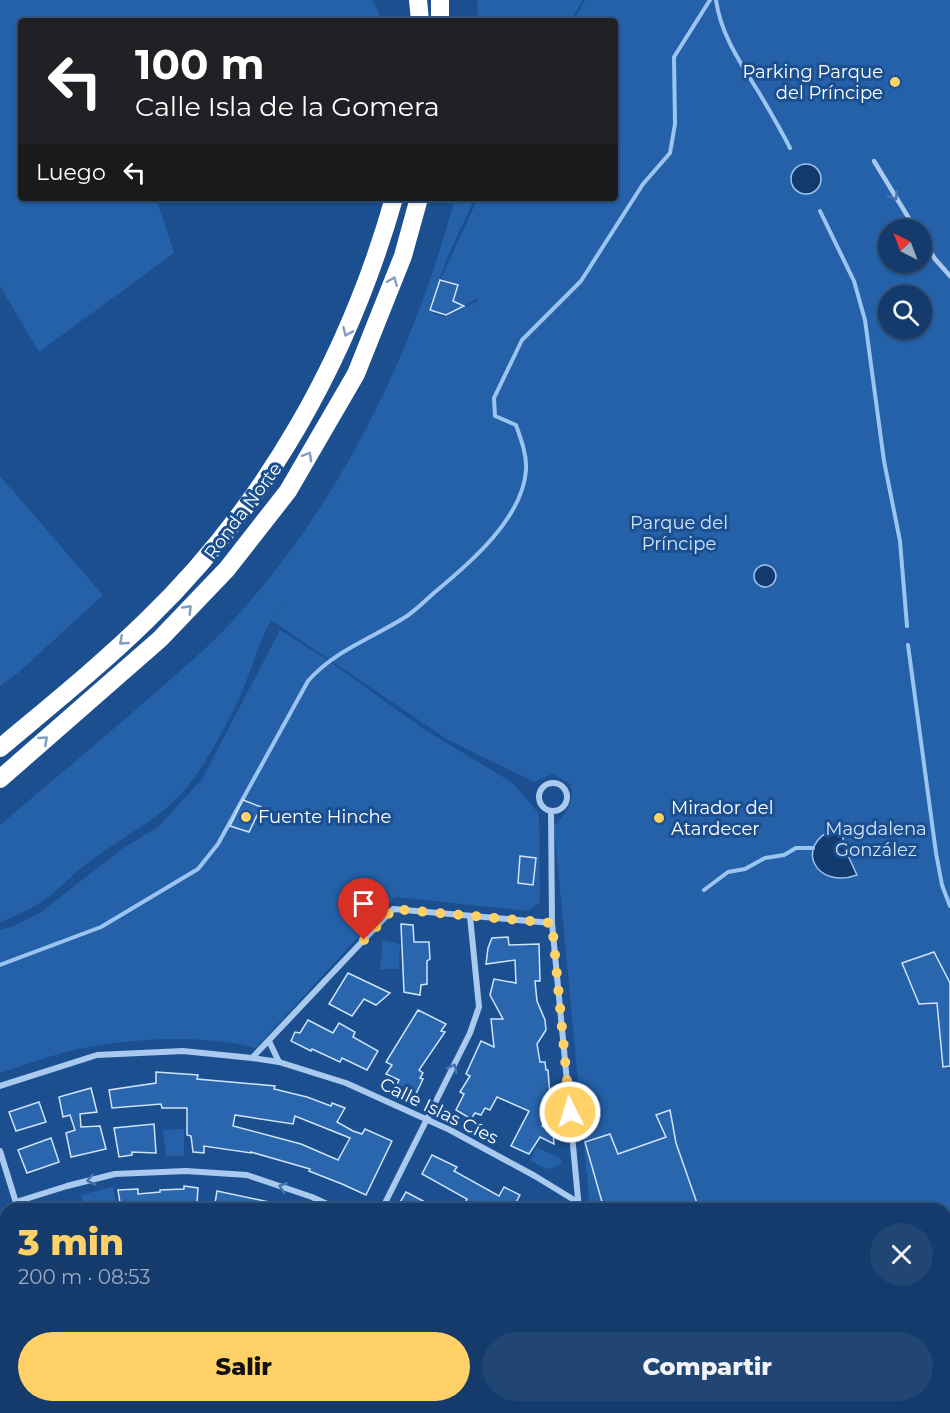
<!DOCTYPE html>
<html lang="es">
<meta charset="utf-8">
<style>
body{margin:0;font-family:Montserrat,sans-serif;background:#214673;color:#f1f3f6;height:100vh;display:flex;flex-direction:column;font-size:22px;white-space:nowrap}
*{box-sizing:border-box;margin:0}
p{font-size:20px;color:#9dadc1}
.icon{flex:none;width:33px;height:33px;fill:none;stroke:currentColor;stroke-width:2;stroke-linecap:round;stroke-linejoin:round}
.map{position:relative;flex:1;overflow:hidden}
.side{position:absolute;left:0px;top:1203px;width:951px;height:210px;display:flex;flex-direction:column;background:#143b6b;border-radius:18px 18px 0 0;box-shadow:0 2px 4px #0004,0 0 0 2px #33557e}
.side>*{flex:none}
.hud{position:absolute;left:18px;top:18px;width:600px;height:183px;border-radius:6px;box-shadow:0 2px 4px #0004,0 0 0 2px #33557e;background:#202124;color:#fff;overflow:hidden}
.needle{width:39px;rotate:318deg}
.fabs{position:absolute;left:878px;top:219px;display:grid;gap:12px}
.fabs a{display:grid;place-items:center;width:54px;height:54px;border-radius:50%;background:#143b6b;box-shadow:0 2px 4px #0004,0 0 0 2px #33557e;font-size:30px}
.pin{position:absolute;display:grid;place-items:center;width:51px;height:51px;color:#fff;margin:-62px -26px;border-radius:50% 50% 50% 0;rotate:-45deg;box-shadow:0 0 6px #0007}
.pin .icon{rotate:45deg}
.me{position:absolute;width:66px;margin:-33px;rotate:355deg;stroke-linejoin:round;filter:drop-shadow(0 0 4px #0008)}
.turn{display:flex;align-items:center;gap:21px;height:126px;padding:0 18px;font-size:27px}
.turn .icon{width:78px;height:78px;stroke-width:2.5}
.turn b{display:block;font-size:42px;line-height:51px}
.then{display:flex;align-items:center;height:57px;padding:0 18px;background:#0003;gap:12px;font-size:22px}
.round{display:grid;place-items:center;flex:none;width:63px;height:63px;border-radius:32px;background:#214673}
.overview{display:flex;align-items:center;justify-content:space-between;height:102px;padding:0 18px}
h1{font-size:36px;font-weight:800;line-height:45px;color:#ffd166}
.action{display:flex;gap:12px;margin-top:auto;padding:12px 18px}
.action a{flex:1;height:69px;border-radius:36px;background:#ffd166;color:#111;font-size:24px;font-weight:800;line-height:69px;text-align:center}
.action a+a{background:#214673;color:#f1f3f6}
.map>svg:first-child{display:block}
</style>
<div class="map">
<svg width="950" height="1413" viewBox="0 0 950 1413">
<rect width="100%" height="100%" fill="#1b4f8f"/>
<g fill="#2461a8" fill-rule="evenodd">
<polygon points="0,0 373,0 380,17 370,21 21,21 21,198 156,198 174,253 39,352 0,286"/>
<polygon points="477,0 583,0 571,21 478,21"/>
<path d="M585,0H950V1413H927L924,1407H945V1209H590L554,826C566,814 576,800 570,784L553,774L534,782L448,740L271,620L286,599C258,631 253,673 234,709C219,738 200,775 178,797C151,824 116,841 86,864C74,873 64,885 52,894C36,907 19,915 0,922V825C49,783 99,742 148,699C174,676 201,654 225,629C339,508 412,357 455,198H475L447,258L428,311L445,317L477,301L470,326L478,298L465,305L453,301L459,286L441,278L478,198H615V21H573ZM888,230H921V262H888ZM888,296H921V328H888Z"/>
<polygon points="0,476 103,595 18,673 0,686"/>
<path d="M280,630L332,663L425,730L513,783L539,814L540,902L528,911L395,897L256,1048C205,1035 145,1038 94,1046C62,1051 31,1063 0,1073V930L14,926L41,912L122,849L159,826L202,779Z"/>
<polygon points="383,940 400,944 399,969 380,969"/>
<polygon points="184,1129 184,1156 166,1156 163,1130"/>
<path d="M537,1147L561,1159V1163C550,1174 542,1167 530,1160Z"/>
<polygon points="113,1187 117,1209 85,1209 81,1195"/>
</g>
<g fill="#123a6d" stroke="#9cc4f0" stroke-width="1.5">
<circle cx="806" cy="179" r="15"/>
<circle cx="765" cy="576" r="11"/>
<path d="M834,829L842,831L844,847L857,875C816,890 793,846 834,829Z"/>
</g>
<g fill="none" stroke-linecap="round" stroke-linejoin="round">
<g stroke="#9cc4f0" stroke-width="4">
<path d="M716,0C721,36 742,65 761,96C771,113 781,130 790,148"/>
<polyline points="820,211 854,281 865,320 884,461 900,541 907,626"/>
<polyline points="908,645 936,853 942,885 950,906"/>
<polyline points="704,890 728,872 745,869 765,858 784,855 796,848 813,848"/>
<path d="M0,965L101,927L198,869L218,844L308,681C335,650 373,638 407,616C417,609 426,600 435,592C469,564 523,518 526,470C527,455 521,439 516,425L495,416L494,398L522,340L581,281L643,184L670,153L675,124L674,57L710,0"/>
</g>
</g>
<g fill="#2a66ad" stroke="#cfe3fa" stroke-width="1.5" fill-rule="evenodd">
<polygon points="440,280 458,285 453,301 464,306 446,315 430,310"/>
<polygon points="243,800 261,807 249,832 230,826"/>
<polygon points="520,856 536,858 533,885 518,883"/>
<polygon points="401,924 413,925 414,942 429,942 430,959 427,961 427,984 421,985 420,995 404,992"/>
<polygon points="508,937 509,945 539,944 540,981 535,981 537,1001 545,1020 546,1030 537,1044 540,1062 545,1062 546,1070 548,1070 550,1097 556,1100 542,1126 553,1132 554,1144 540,1137 529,1154 511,1146 529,1111 497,1097 490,1110 485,1108 481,1115 475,1113 471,1119 456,1110 464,1094 460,1092 470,1076 466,1074 481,1041 494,1047 491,1019 503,1019 490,995 494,979 516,983 515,960 486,964 488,948 492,938"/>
<polygon points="934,952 950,983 950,1066 943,1067 937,1003 919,1004 902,963"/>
<polygon points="348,973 390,993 376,1005 364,999 352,1016 329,1004"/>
<polygon points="418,1010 446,1024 441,1031 445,1032 419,1070 423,1073 420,1078 423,1079 415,1096 396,1087 399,1080 386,1074 392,1065 386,1062"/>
<polygon points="308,1020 333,1033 339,1023 355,1032 353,1037 378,1051 367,1070 342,1058 340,1062 312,1049 311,1051 291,1041 295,1032 300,1033"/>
<path d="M156,1072L198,1075L197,1079L275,1086L274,1089L307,1097L331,1106L332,1103L345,1108L337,1122L353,1131L362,1134L365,1129L392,1141L366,1195L342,1184L309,1171L310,1169L251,1152V1153L204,1146V1153L193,1152L191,1136L187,1135V1108H162L161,1104L112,1108L109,1090L156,1083ZM235,1115L293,1124L295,1116L350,1138L338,1160L301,1144L233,1126Z"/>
<polygon points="91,1088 97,1112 80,1114 81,1127 100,1126 106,1149 71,1157 66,1133 75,1130 70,1115 63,1117 59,1097"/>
<polygon points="39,1102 46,1122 16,1131 9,1112"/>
<polygon points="670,1110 676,1143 699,1209 604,1209 585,1142 610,1134 618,1154 666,1137 656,1115"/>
<polygon points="154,1124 156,1153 132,1152 132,1155 119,1157 114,1128"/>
<polygon points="51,1138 59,1162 27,1173 18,1150"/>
<polygon points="432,1155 457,1167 454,1171 499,1196 504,1187 520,1195 512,1209 462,1209 467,1199 422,1174"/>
<polygon points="184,1186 198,1188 197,1203 195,1204 195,1209 121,1209 118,1190 138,1189 138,1194 160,1192 160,1190 184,1189"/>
<polygon points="217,1191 284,1205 284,1209 214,1209"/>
<polygon points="406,1192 423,1201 435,1209 396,1209"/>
</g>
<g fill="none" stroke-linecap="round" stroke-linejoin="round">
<g stroke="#a9c9ee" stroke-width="4.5">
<polyline points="874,161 916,230"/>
<polyline points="921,237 935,259 950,276"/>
<polyline points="945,1404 948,1401"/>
<polyline points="937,1413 943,1407"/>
</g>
<g stroke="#a9c9ee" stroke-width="6">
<circle cx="553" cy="797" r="14"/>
<polyline points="551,811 552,923 579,1209"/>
<polyline points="269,1041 279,1062"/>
<polyline points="252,1058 393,909 552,923"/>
<polyline points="0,1086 97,1055 183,1051 252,1058 279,1062 346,1083 450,1130 535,1176 579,1203"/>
<polyline points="0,1151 18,1209"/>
<polyline points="16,1202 67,1186 115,1174 186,1171 247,1175 312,1197 338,1209"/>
<polyline points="382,1209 470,1033 479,1007 470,916"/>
<polyline points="0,1329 6,1327"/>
<polyline points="80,1407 82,1413"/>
<polyline points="228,1407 240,1413"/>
<polyline points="474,1407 486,1413"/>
<polyline points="604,1407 604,1413"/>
<polyline points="619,1407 620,1413"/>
<polyline points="100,1413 118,1407"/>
<polyline points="279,1413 282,1407"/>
</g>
<g stroke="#fff" stroke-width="18">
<polyline points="418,0 420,21"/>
<polyline points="440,0 440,21"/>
<path d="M0,748C50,706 101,665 147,620C267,504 349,357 394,198"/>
<polyline points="0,779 160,639 227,569 288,491 356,374 403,256 419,198"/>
</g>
</g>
<defs><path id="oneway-chevron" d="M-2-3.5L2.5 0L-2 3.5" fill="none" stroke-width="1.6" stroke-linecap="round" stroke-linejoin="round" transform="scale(1.5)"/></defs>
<g stroke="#4674ac">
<use href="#oneway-chevron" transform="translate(894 196) rotate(58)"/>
<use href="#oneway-chevron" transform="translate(453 1068) rotate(-64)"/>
<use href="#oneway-chevron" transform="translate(91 1180) rotate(167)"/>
<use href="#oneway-chevron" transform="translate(283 1187) rotate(-162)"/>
</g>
<g stroke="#829ec1">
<use href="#oneway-chevron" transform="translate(393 281) rotate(-68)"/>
<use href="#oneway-chevron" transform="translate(347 332) rotate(114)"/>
<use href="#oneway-chevron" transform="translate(308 456) rotate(-60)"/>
<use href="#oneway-chevron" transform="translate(188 609) rotate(-46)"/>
<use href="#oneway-chevron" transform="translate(123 641) rotate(139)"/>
<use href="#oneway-chevron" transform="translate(44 740) rotate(-41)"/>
</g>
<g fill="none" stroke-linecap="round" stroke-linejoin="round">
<polyline stroke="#ffd166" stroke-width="10" stroke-dasharray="0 18" points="364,940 393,909 552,923 570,1112"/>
</g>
<g fill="#ffd166" stroke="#1b4f8f" stroke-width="2">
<circle cx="895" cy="82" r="6"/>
<circle cx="246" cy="817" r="6"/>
<circle cx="659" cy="818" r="6"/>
</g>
<g text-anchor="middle" stroke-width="6" stroke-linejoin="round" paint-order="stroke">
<g font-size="18" fill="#fff" stroke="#1b4f8f" text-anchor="start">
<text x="883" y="78" text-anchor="end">Parking Parque<tspan x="883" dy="21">del Príncipe</tspan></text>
<text x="671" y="814">Mirador del<tspan x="671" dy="21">Atardecer</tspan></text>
<text x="258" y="823">Fuente Hinche</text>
</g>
<g font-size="18" fill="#fff" stroke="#1b4f8f">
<text transform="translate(243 511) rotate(-53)" y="6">Ronda Norte</text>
<text transform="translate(439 1111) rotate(26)" y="6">Calle Islas Cíes</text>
</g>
<g font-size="18" fill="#cfe3fa" stroke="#1b4f8f">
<text x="679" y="529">Parque del<tspan x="679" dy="21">Príncipe</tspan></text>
<text x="876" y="835">Magdalena<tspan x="876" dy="21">González</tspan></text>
</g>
</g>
</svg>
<div class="fabs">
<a><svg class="needle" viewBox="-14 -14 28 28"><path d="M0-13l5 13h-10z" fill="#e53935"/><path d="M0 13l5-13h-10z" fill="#9dadc1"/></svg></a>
<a><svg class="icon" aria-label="search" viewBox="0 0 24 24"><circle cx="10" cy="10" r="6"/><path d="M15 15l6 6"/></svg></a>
</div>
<div class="pin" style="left:364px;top:940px;background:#d93025"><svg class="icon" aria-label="arrive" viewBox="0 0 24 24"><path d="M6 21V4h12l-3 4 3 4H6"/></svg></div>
<svg class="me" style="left:570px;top:1112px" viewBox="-20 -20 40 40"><circle r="17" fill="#ffd166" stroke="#fff" stroke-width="3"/><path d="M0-11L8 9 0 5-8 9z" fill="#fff"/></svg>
<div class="hud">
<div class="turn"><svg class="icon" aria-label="left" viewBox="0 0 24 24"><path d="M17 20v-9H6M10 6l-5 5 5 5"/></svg><div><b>100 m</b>Calle Isla de la Gomera</div></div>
<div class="then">Luego<svg class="icon" aria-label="left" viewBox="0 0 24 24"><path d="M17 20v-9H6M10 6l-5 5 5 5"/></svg></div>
</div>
<section class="side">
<div class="overview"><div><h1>3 min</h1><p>200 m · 08:53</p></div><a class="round"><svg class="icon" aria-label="close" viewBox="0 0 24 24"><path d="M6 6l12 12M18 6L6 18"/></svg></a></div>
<div class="action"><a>Salir</a><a>Compartir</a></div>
</section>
</div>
